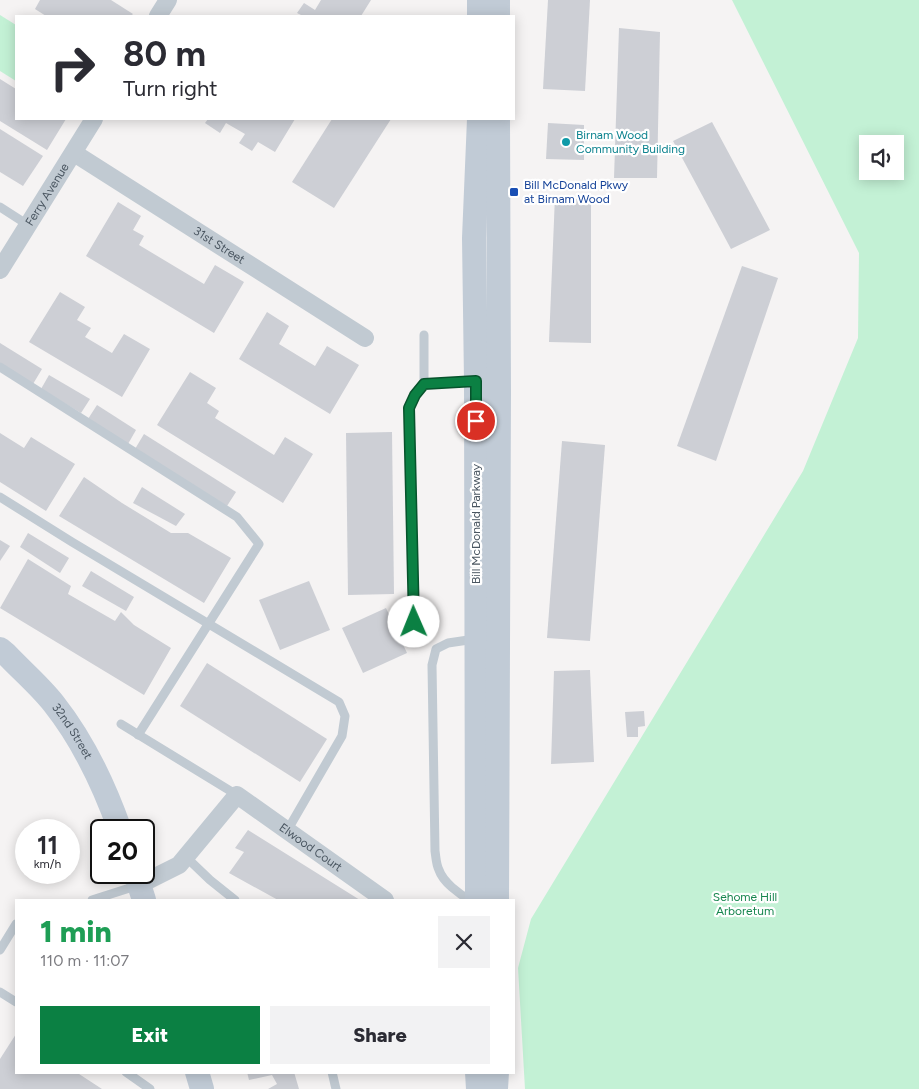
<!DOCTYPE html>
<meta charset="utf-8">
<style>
body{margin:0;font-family:Figtree,sans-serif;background:#f2f2f3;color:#2b2b33;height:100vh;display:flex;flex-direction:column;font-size:19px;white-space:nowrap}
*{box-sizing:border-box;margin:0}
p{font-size:16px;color:#7c7c81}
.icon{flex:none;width:28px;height:28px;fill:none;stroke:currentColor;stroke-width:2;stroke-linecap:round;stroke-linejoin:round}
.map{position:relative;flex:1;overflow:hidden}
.panel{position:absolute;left:15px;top:899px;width:500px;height:175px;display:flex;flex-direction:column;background:#fff;border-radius:0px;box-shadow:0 2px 12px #0003}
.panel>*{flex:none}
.hud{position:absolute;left:15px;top:15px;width:500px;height:105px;border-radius:0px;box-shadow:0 2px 12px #0003;background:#fff;color:#2b2b33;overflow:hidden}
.tools{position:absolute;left:859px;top:135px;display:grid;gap:10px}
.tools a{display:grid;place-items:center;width:45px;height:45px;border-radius:0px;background:#fff;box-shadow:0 2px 12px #0003;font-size:25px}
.speed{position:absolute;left:15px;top:819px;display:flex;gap:10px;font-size:25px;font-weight:700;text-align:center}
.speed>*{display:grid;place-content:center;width:65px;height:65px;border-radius:50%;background:#fff;box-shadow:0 2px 12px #0003;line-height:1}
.speed small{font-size:12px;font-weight:400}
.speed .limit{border:2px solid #111;border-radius:8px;background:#fff;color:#111}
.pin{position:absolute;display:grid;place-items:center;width:42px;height:42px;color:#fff;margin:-21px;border:2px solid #fff;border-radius:50%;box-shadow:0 1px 5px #0007}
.me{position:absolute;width:55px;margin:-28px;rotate:359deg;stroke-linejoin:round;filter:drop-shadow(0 0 4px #0008)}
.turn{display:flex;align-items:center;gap:18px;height:105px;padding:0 25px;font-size:22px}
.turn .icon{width:65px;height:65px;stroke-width:2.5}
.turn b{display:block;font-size:35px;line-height:42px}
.round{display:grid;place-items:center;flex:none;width:52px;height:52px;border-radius:0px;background:#f2f2f3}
.headline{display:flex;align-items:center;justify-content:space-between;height:85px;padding:0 25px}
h1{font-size:30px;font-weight:800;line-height:38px;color:#1e9e55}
.action{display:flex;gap:10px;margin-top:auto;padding:10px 25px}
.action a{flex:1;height:58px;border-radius:0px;background:#0b8043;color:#fff;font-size:20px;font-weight:800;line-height:58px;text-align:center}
.action a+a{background:#f2f2f3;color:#2b2b33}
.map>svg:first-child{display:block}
</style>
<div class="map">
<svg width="919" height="1089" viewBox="0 0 919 1089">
<rect width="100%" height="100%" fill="#f5f3f3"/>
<g fill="#c3f1d5" fill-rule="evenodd">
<path d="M732,0H919V1089H525L518,968L531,919L803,471L858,338L859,253ZM868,144H895V171H868Z"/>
<polygon points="0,15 16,25 16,81 0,71"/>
</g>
<g fill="#cdcfd5">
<polygon points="40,0 111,0 133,14 131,16 46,16 35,9"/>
<polygon points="321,0 371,0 361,16 303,16 297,13 304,3 315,10"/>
<polygon points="548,0 590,0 585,91 543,89"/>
<polygon points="619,28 660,32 657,178 614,178"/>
<polygon points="0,79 16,89 16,119 66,119 47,150 0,121"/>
<polygon points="208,119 295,119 275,152 258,142 252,151 239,143 245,134 226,123 220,133 205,123"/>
<polygon points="332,119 391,119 334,208 292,182"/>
<polygon points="712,122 770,230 731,249 673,141"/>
<polygon points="548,123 584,125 584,160 546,159"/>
<polygon points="0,129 43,156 23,186 0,172"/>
<polygon points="555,196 591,201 591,343 549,342"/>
<polygon points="118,202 141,216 133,230 144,236 139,245 204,284 215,265 244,282 214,333 86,256"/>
<polygon points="742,266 778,278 716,461 677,446"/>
<polygon points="60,292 85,307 77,320 91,328 85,337 112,353 124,334 150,349 122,397 29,342"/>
<polygon points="267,312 289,326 279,344 315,366 327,346 359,365 330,414 239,359"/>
<polygon points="0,343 42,369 33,384 0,364"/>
<polygon points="190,372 216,388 207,403 219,411 215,418 274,455 285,437 313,454 283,503 157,425"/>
<polygon points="49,375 90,399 81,413 41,389"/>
<polygon points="97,405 136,430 128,444 88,419"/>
<polygon points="392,432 394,594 348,595 346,433"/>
<polygon points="0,433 24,448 31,437 75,464 46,511 0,482"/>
<polygon points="144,434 236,492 227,506 135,449"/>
<polygon points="562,441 605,445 590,641 547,638"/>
<polygon points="84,477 122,503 171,533 188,533 231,558 204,603 59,516"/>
<polygon points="142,487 185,514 176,526 133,503"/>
<polygon points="28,533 69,558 60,573 20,547"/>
<polygon points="0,540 10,546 0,561"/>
<polygon points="28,559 71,586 68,594 115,621 121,612 134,625 171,648 144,695 0,608"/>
<polygon points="91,571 134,597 126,611 82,586"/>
<polygon points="309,581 330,630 280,650 259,600"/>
<polygon points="386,608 407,653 363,673 342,628"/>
<polygon points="207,663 327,739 300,782 180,706"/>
<polygon points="590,670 594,762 551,764 554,671"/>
<polygon points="644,711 645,726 638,727 638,737 627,737 625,712"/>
<polygon points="248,830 360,900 278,900 229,873 244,852 235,848"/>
<polygon points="16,1034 16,1072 76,1072 102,1089 0,1089 0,1059"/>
<polygon points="247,1072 294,1072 299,1089 268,1089 277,1084 272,1075 249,1080"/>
</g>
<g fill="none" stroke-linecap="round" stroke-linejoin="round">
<g stroke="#c1cad2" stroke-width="9">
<polyline points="0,207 28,225"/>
<polyline points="424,335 424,384 476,381"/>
<polyline points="0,367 237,517 259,544 138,735"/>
<polyline points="0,497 72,542 339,702 345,716 342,736 287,831"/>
<polyline points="414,622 409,408 415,395 424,384"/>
<polyline points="121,724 237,795"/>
<polyline points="186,857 210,880 235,900"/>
<polyline points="92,900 139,885"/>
<path d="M470,900C459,894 443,882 439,870C436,864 436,857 435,851L432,665L436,649L448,643L475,639"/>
<polyline points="0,950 16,924"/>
<polyline points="0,992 16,1002"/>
<polyline points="126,1072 150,1089"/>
<polyline points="332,1072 336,1089"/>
</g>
<g stroke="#c1cad2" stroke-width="18">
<polyline points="158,16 168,0"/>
<path id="s1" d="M74,153L365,338"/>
<path id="s2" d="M0,270L94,119"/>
<path id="s3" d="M139,885L179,865L237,795L385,900"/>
</g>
<g stroke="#c1cbd6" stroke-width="24">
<polyline points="498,0 498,16"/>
<polyline points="479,16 479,0"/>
<path id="s4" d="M0,649L6,654C22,671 40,686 54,704C84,742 104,785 120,830"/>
<polyline points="135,872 144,900"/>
<polyline points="477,900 476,381 474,238 479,119"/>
<polyline points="497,900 499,392 498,119"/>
<polyline points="197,1072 202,1089"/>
<polyline points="477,1072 478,1089"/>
<polyline points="496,1089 497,1072"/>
</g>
</g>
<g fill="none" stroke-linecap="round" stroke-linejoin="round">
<defs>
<polyline id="route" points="414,622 409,408 415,395 424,384 476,381 476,421"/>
</defs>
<use href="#route" stroke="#07532c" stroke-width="12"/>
<use href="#route" stroke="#0b8043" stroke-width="9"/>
</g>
<circle fill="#0f9aa8" stroke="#fff" stroke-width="2" cx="566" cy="142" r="5"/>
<rect fill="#1a4fb4" stroke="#fff" stroke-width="2" x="509" y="187" width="10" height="10" rx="2.5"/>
<g text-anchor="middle" stroke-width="4.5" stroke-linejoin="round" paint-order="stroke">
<g font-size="12" fill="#0d838f" stroke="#fff" text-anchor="start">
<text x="576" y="139">Birnam Wood<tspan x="576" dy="14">Community Building</tspan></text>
</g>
<g font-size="12" fill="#164399" stroke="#fff" text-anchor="start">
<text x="524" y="189">Bill McDonald Pkwy<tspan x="524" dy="14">at Birnam Wood</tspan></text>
</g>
<g font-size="12" fill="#4a5661" stroke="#fff">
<text dy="4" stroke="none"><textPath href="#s2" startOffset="89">Ferry Avenue</textPath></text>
<text dy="4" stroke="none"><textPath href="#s1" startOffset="172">31st Street</textPath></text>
<text transform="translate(476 524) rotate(-90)" y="4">Bill McDonald Parkway</text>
<text dy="4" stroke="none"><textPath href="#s4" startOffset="110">32nd Street</textPath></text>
<text dy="4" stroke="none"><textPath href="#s3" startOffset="226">Elwood Court</textPath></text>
</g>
<g font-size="12" fill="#17864f" stroke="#fff">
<text x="745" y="901">Sehome Hill<tspan x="745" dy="14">Arboretum</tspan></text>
</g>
</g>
</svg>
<div class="tools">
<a><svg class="icon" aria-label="sound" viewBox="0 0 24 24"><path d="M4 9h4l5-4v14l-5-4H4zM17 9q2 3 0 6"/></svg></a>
</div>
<div class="speed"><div>11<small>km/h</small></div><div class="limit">20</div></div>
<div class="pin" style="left:476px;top:421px;background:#d93025"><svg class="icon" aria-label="arrive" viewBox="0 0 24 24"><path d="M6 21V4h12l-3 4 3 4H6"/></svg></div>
<svg class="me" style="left:414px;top:622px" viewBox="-20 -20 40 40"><circle r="19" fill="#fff"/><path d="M0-13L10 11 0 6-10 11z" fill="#0b8043"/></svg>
<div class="hud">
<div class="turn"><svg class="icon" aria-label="right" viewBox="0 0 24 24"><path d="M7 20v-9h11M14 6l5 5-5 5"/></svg><div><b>80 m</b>Turn right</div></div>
</div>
<section class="panel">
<div class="headline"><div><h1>1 min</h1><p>110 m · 11:07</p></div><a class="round"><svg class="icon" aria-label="close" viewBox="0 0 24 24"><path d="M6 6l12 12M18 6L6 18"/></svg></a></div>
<div class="action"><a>Exit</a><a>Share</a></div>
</section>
</div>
